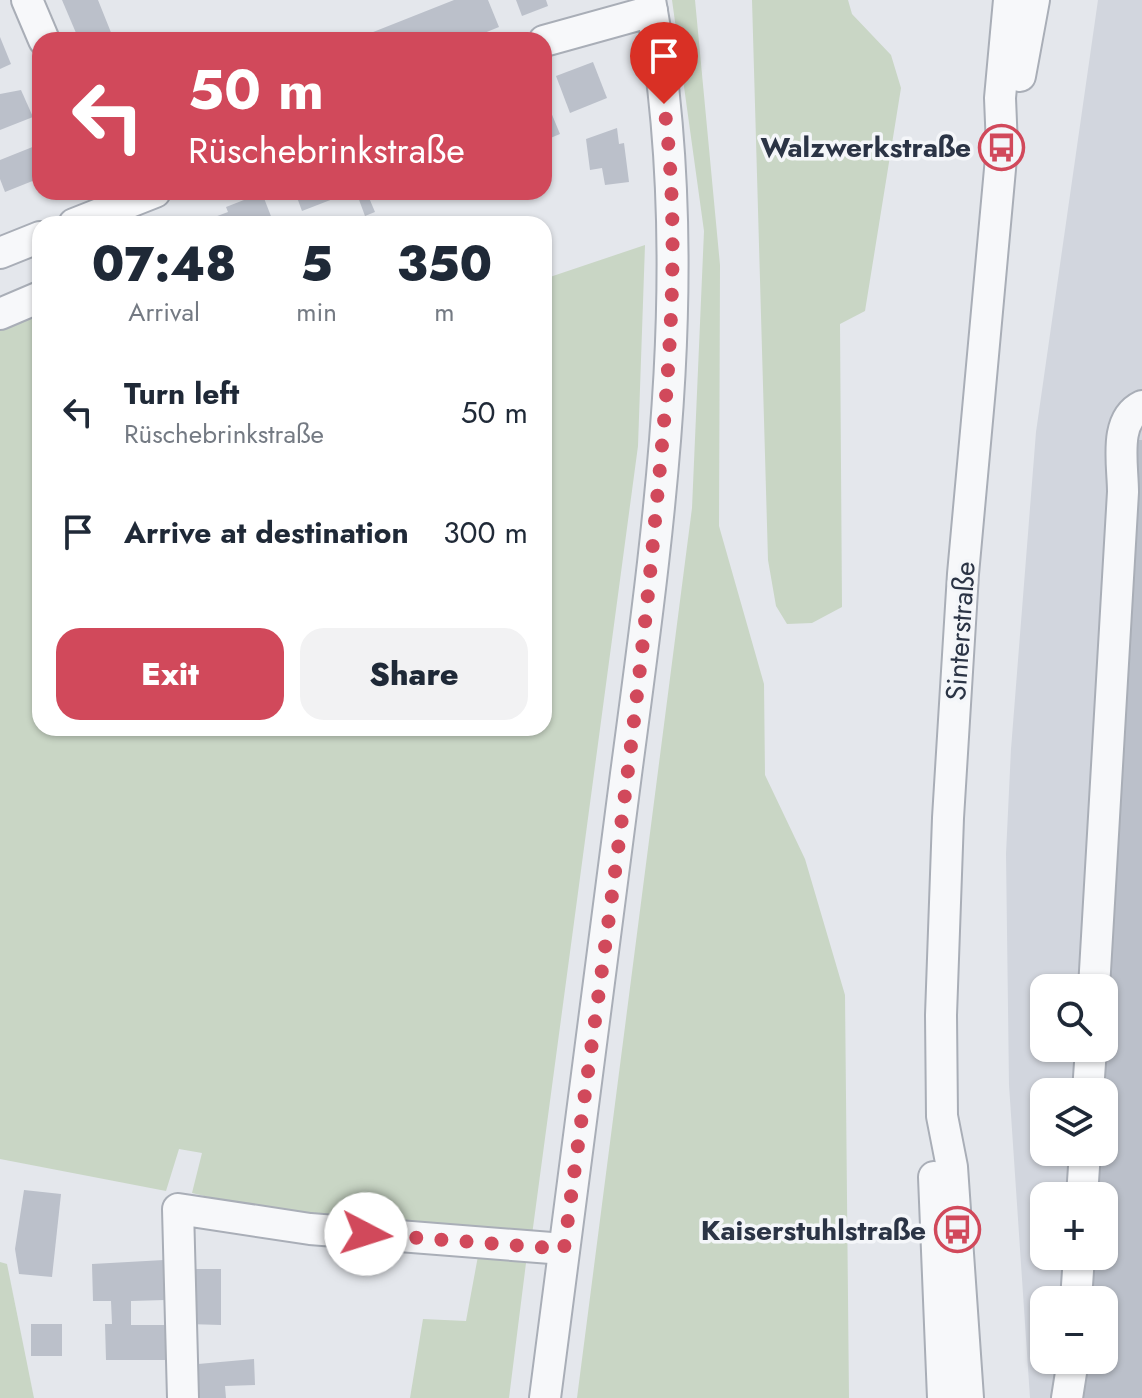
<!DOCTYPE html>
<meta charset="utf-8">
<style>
body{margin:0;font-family:Jost,sans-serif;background:#f2f2f3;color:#1f2937;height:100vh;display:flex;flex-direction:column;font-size:30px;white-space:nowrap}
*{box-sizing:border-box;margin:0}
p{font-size:26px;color:#747a83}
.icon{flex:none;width:44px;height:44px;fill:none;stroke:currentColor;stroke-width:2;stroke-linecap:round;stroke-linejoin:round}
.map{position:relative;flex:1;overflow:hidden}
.drawer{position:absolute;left:32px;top:216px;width:520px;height:520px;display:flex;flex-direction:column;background:#fff;border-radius:24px;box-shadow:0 2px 6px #0004}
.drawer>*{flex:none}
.banner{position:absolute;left:32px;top:32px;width:520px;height:168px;border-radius:24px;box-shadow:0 2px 6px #0004;background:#d1495b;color:#fff;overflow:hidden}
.fabs{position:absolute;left:1030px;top:974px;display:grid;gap:16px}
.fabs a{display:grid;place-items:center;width:88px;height:88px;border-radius:16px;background:#fff;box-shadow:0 2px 6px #0004;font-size:40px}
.pin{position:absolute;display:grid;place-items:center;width:68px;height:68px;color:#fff;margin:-82px -34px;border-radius:50% 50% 50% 0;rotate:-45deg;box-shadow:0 0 8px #0007}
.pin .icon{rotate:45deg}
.me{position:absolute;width:88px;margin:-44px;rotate:95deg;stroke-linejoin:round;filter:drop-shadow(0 0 6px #0008)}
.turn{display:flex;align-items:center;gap:28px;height:168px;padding:0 24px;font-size:36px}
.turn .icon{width:104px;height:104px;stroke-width:2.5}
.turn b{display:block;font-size:56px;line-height:68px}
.eta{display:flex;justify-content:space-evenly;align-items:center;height:136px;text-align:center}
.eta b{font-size:48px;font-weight:800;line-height:56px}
.action{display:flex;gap:16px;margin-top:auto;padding:16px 24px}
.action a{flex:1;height:92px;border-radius:24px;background:#d1495b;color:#fff;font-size:32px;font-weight:800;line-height:92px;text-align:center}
.action a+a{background:#f2f2f3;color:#1f2937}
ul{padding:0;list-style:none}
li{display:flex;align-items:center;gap:24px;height:120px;padding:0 24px}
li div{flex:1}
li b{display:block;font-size:30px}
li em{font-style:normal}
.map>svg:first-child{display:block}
</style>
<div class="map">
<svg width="1142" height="1398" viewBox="0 0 1142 1398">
<rect width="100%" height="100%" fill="#e4e7ec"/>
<path fill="#d2d6de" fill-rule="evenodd" d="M1098,0H1142V1398H1030L1009,1085L1006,854L1011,749L1036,432ZM1044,988H1104V1048H1044ZM1044,1092H1104V1152H1044ZM1044,1196H1104V1256H1044ZM1044,1300H1104V1360H1044Z"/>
<g fill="#c9d6c5">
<polygon points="672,0 695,0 720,265 719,526 764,684 765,775 805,859 845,995 849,1398 577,1398 692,508 704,231"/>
<polygon points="752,0 848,0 852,14 891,55 901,88 865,311 840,324 842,607 812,623 787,624 776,606 768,560"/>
<polygon points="645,245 638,446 532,1235 311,1222 192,1193 202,1153 179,1149 166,1191 0,1159 0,320 40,304 40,728 544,728 544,279"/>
<polygon points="478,1256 526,1263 509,1398 410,1398 423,1319 466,1321"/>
<polygon points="0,1262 7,1264 34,1398 0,1398"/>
</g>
<g fill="#bbc0ca">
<polygon points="62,0 98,0 114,40 79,40"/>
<polygon points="454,0 488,0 499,27 467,40 460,40 458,36 447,40 353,40"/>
<polygon points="516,0 546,0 548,6 522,16"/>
<polygon points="0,37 11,64 0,69"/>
<polygon points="593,62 607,98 570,113 556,76"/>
<polygon points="21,90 33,117 0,130 0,94"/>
<polygon points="548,105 560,134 548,139 544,106"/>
<polygon points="617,128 619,144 624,143 629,182 605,185 602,168 590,170 586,139"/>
<polygon points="40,144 40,178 5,192 0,179 0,160"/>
<polygon points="295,192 351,192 302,211"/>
<polygon points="262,193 274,224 196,224 228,212 226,207"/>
<polygon points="367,193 375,212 365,216 358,197"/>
<polygon points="1136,440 1142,440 1142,1398 1081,1398 1084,1360 1104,1360 1104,1300 1087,1300 1089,1256 1104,1256 1104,1196 1093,1196 1095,1152 1104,1152 1104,1092 1099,1092"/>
<polygon points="24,1190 61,1194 52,1277 19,1274 15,1249"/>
<polygon points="164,1260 165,1300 131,1301 131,1325 176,1325 176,1360 106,1360 105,1324 112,1324 111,1301 93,1301 92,1264"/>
<polygon points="188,1269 221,1269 221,1325 188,1324"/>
<rect x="31" y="1324" width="31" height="32"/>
<polygon points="254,1359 255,1385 225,1386 226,1398 199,1398 198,1364"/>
</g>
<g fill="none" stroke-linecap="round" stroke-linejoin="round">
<defs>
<g id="minor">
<polyline points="27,0 44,40"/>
<polyline points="544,41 652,11"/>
<polyline points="1020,76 1034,0"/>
<polyline points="74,224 155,192"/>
<polyline points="0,253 40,237"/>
<polyline points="0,314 40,297"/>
<path d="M1094,988L1123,492C1123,464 1113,420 1142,406"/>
<polyline points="1088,1092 1091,1048"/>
<polyline points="934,1177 943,1398"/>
<polyline points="1082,1196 1085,1152"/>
<polyline points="1076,1300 1079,1256"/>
<polyline points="183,1398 178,1209 310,1229 564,1249"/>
<path d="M545,1398C572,1190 599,982 626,774C660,519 698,256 650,0"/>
<polyline points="968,1398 952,1167 942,1116 941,1015 948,818 963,574 1002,147 1000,98 1009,0"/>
<polyline points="1067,1398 1073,1360"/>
</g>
</defs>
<use href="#minor" stroke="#a9aeb7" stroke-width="34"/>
<use href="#minor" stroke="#f7f8fa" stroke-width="30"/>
</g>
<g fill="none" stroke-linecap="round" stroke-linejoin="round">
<path stroke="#d1495b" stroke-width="14" stroke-dasharray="0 25.2" d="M366,1234L564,1249C596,1007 633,764 655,521C668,382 682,244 664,104"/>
</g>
<defs>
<symbol id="bus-ring" viewBox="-11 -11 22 22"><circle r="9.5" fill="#f4f6f9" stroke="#d1495b" stroke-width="1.5"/><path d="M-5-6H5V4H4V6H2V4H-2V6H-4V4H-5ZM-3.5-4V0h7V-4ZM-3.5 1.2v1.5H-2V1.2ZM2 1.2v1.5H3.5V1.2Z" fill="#d1495b"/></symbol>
</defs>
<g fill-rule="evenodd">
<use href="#bus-ring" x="976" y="122" width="51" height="51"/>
<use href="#bus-ring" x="932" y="1204" width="51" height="51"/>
</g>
<g text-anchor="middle" stroke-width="7" stroke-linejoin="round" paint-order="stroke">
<g font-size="28" font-weight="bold" fill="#2b3445" stroke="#f4f6f9" text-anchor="end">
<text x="971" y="157">Walzwerkstraße</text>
<text x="926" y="1240">Kaiserstuhlstraße</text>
</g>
<g font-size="28" fill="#2b3445" stroke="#f4f6f9">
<text transform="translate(960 631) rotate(-86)" y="10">Sinterstraße</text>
</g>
</g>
</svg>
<div class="fabs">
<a><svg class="icon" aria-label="search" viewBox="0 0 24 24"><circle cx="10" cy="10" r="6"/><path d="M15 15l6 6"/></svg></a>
<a><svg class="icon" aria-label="layers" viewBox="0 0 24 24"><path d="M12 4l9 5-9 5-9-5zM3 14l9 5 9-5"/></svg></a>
<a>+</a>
<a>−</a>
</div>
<div class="pin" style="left:664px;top:104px;background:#d93025"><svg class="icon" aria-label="arrive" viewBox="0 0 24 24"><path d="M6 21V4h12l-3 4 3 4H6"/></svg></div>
<svg class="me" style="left:366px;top:1234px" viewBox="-20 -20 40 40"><circle r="19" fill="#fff"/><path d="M0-13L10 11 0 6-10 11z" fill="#d1495b"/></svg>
<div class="banner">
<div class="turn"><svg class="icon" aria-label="left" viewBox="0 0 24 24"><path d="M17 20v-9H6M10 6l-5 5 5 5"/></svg><div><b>50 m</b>Rüschebrinkstraße</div></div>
</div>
<section class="drawer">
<div class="eta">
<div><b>07:48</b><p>Arrival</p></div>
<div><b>5</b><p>min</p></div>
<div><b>350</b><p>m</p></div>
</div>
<ul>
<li><svg class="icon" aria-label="left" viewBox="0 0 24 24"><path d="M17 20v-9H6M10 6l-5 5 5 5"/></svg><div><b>Turn left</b><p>Rüschebrinkstraße</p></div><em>50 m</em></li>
<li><svg class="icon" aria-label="arrive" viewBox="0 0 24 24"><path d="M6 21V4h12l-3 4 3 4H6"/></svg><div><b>Arrive at destination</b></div><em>300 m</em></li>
</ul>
<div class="action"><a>Exit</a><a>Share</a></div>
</section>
</div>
